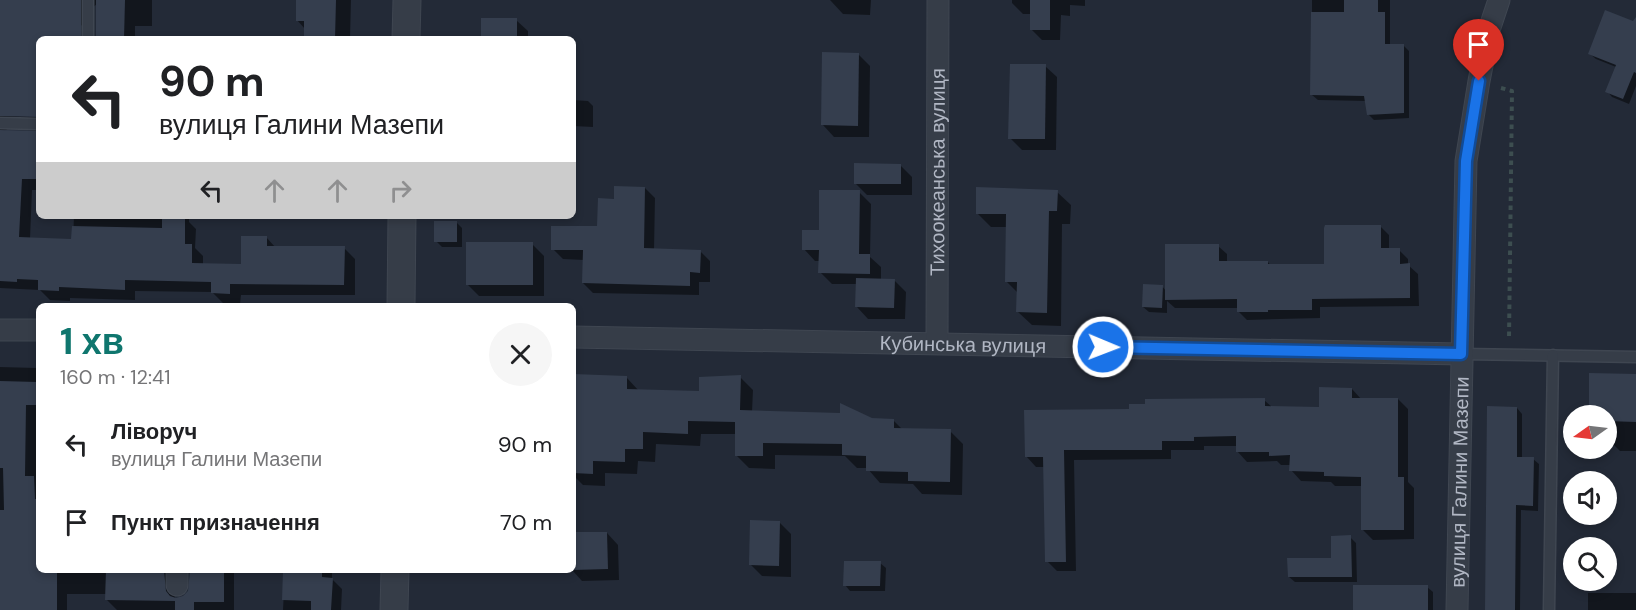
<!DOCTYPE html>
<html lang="uk">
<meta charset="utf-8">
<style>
body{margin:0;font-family:"DM Sans",sans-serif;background:#f6f6f6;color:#202124;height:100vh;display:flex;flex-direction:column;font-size:22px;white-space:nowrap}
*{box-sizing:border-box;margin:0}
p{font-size:20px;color:#757577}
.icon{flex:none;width:33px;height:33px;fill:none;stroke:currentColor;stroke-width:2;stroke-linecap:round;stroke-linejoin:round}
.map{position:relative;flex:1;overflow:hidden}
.sheet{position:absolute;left:36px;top:303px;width:540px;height:270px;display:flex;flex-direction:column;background:#fff;border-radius:9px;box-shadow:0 3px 9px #0003}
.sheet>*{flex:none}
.banner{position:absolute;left:36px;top:36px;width:540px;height:183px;border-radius:9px;box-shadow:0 3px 9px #0003;background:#fff;color:#202124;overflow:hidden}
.needle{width:39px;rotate:256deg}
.tools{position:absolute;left:1563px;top:405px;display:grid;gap:12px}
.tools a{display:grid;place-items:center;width:54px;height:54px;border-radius:50%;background:#fff;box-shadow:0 3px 9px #0003;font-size:30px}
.pin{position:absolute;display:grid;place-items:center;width:51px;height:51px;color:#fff;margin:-62px -26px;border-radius:50% 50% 50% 0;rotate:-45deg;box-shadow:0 0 6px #0007}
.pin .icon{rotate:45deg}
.me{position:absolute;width:66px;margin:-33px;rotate:91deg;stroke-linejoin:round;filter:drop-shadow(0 0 4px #0008)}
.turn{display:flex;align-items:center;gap:21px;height:126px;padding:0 24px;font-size:27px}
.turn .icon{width:78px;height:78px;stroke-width:2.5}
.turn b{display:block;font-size:42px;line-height:51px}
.lanes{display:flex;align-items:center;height:57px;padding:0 24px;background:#0003;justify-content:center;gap:30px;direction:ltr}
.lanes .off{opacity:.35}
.round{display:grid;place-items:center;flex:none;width:63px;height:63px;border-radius:32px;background:#f6f6f6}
.summary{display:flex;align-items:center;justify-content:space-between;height:102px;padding:0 24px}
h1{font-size:36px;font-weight:800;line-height:45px;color:#0f766e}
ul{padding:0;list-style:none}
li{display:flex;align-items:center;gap:18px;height:78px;padding:0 24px}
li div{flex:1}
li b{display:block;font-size:22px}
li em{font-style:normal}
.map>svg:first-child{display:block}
</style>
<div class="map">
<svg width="1636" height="610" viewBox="0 0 1636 610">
<rect width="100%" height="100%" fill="#232a37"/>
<g fill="#0007">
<polygon points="0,0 152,0 152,26 135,26 135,39 97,39 97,4 92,8 91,25 61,26 61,39 39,39 39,127 11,126 4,132 39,133 39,190 32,190 30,239 73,241 74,216 189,216 189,222 196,229 195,248 203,256 203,264 243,266 266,237 276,248 344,248 355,259 355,295 241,295 240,304 223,303 212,292 135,291 135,300 70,298 70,301 50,300 40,290 0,288"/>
<polygon points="298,0 351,0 350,39 305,39 305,29 297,20"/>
<polygon points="830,0 871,0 870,15 843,14"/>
<polygon points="1012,0 1085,0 1085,6 1070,5 1070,16 1061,15 1060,40 1042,40 1031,29 1031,14 1023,14 1012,3"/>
<polygon points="1312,0 1390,0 1390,45 1403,45 1409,51 1409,118 1374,120 1368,114 1366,101 1318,100 1312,95"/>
<polygon points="516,20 528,31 528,39 482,39"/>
<polygon points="1636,24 1636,86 1629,104 1612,97 1607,91 1616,67 1596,59 1590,54"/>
<polygon points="858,54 870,66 869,137 834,137 823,125"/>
<polygon points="1045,66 1057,77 1056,150 1022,150 1010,138"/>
<polygon points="573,100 588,101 593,106 593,127 573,126"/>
<polygon points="901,166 912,177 912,195 867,195 855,183"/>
<polygon points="645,188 655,198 654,250 700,251 710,261 710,282 699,282 699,295 593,293 583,283 584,260 563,259 553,249 598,228 616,200"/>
<polygon points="859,192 871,204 870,257 881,267 881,280 894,280 906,292 905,319 868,319 857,307 857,284 832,284 820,272 820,261 815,261 804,249"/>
<polygon points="1057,192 1071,205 1070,224 1062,224 1061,326 1032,325 1018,312 1018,293 1007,282 1008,227 991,227 977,213"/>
<polygon points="456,222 462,228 462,247 442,247 436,241"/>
<polygon points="1380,226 1389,235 1389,250 1399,250 1408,259 1408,265 1418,274 1419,306 1320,307 1320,318 1247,320 1238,311 1238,308 1175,308 1167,301 1167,313 1149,312 1143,307 1162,286 1166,291 1218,246 1227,254 1227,262 1268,262 1271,266 1326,265"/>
<polygon points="532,244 544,256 544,296 479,296 467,284"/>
<polygon points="0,367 37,368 39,370 39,415 36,415 36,450 39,450 39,570 181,570 175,581 175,599 184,598 189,593 190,570 234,570 234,610 117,610 107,600 107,594 67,594 67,610 0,610"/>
<polygon points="573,376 627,378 639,391 700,393 740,377 753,390 752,412 893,420 903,430 950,431 963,444 962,495 922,494 913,484 880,483 867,468 857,468 845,456 775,455 775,469 749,468 736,455 737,434 701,434 700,446 656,444 655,462 638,461 637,474 605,473 605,486 583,485 573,475"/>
<polygon points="1636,376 1636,451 1620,451 1606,437 1606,416"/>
<polygon points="1352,389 1362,400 1398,399 1408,409 1408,482 1414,488 1414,539 1373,540 1363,530 1363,486 1335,486 1331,482 1301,481 1291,470 1291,465 1281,465 1277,461 1247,462 1237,451 1237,446 1204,446 1204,450 1171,450 1171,459 1074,460 1076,571 1057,571 1047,561 1045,467 1036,467 1026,456 1130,411 1264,400 1272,407 1320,409"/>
<polygon points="1517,408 1522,414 1522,459 1533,459 1539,464 1538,511 1521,510 1520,610 1486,610"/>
<polygon points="780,523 791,534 791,577 762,576 750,564"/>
<polygon points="607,533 618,545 619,580 582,581 572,570 573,534"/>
<polygon points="1350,537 1356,543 1357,582 1295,582 1289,577 1333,559"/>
<polygon points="880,563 886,568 885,591 850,591 845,585"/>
<polygon points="285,570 332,570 332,579 342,589 341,610 283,610"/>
<polygon points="1427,587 1433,592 1433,610 1354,610"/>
<rect x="1588" y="593" width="48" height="17"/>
</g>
<g fill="#353e4e">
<polygon points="0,0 81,0 81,39 39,39 39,117 0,116"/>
<polygon points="96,0 125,0 124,39 96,39"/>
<polygon points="296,0 336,0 335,39 304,39 304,21 296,21"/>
<rect x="1030" y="0" width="20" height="30"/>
<polygon points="1344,0 1378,0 1378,12 1385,12 1385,44 1404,44 1404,113 1367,115 1364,96 1310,95 1311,12 1344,12"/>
<polygon points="1605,10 1633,21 1636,17 1636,73 1634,72 1623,99 1605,92 1616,65 1588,54"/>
<rect x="481" y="18" width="36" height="21"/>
<polygon points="822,52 859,53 858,126 821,125"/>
<polygon points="1010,64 1046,64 1045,139 1008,139"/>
<polygon points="0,130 39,131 39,179 22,179 19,237 71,239 72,226 162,228 162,216 185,216 185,244 192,244 192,263 241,264 241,236 267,236 267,246 345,246 344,285 230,284 230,294 211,293 211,282 125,280 125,290 59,287 59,291 38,290 38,280 17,279 17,282 0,281"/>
<polygon points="854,163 901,164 901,184 854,184"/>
<polygon points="614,186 645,187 644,248 701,250 700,273 690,272 690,286 582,283 583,250 551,250 551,226 597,226 598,198 614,199"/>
<polygon points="976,187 1058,190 1057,211 1049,211 1047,313 1016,312 1017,282 1005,282 1006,214 976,214"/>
<polygon points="819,190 860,190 859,254 870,254 870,274 818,273 819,250 802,250 802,230 819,230"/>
<rect x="434" y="221" width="23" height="21"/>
<polygon points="1325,225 1381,225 1381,248 1400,248 1400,264 1410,263 1410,298 1312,299 1312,310 1268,310 1268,312 1237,312 1237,299 1165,300 1165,244 1219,244 1219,261 1268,261 1268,264 1324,264 1324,228"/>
<rect x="466" y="242" width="67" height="43"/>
<polygon points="856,278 895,279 894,308 855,307"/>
<polygon points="1143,284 1163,285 1162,308 1142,307"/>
<polygon points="1589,373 1636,374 1636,422 1606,421 1606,416 1589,416"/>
<polygon points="573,374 627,376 627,389 699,391 699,377 741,375 740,410 840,413 840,403 872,418 894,419 894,428 951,429 950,482 908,481 908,472 866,471 866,456 842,455 842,444 763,443 763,456 735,456 735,422 688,421 688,434 643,432 643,449 625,449 625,462 593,461 593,474 573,473"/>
<polygon points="0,381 37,382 37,405 26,405 25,476 34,476 35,499 39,499 39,570 57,570 57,610 0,610 0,510 4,510 3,468 0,468"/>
<polygon points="1319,387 1352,388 1352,398 1398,398 1398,477 1404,477 1404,530 1361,530 1361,477 1324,476 1324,472 1289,471 1290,455 1269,456 1269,452 1236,452 1236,436 1194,437 1194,441 1162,441 1162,450 1064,450 1066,562 1045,562 1043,457 1025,457 1024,410 1129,409 1129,404 1145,404 1145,399 1265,398 1265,406 1319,407"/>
<polygon points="1487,406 1517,407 1517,457 1534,457 1533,506 1516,505 1515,610 1485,610"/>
<polygon points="750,520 780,521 779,566 749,565"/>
<polygon points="573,532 607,532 608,569 573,570"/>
<polygon points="1351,535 1352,577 1288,577 1287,558 1331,558 1331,536"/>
<polygon points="844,561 881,561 880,586 843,586"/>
<polygon points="106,570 164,570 166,591 170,596 176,598 183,596 188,591 190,570 224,570 224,602 194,602 194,610 175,610 175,601 105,600"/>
<polygon points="283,570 322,570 322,577 333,578 331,610 311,610 311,601 282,600"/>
<rect x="1353" y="585" width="75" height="25"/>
</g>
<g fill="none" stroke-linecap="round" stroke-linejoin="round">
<defs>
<g id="service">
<polyline points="88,39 88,0"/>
<polyline points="0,123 39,124"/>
<polyline points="1461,354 1636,357"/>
<polyline points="1549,610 1553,355"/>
</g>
<g id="minor">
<polyline points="0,330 39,330"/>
<path id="s1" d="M573,337L1461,354"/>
<path id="s2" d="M937,343L938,0"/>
<polyline points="177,585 177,570"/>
<path id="s3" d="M1457,610L1466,161L1479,81L1489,30L1499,0"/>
</g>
<g id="tertiary">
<polyline points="406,39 407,0"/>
<polyline points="401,306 402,216"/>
<polyline points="394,610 395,570"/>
</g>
</defs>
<use href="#service" stroke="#3f4651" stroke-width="13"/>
<use href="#minor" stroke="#3f4651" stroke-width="23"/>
<use href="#tertiary" stroke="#3f4651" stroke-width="29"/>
<polyline stroke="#3d4e50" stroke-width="4" stroke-dasharray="4.5 4.5" stroke-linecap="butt" points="1501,88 1512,91 1509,339"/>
<use href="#service" stroke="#363d48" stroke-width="10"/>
<use href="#minor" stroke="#363d48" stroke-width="21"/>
<use href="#tertiary" stroke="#363d48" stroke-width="27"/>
</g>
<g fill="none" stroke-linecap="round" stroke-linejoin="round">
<defs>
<polyline id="route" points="1103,347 1461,354 1466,161 1479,81"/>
</defs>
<use href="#route" stroke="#114b97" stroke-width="15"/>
<use href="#route" stroke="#1a73e8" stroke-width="10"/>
</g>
<g text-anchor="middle" stroke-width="6" stroke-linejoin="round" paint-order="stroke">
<g font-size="20" fill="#b1b7c4" stroke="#1b222c">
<text dy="7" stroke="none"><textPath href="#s2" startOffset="171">Тихоокеанська вулиця</textPath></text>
<text dy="7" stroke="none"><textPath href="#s1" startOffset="390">Кубинська вулиця</textPath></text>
<text dy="7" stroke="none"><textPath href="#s3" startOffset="128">вулиця Галини Мазепи</textPath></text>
</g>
</g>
</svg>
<div class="tools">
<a><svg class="needle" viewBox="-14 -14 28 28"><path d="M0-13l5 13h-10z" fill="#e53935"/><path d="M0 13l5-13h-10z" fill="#757577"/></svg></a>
<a><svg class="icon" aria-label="sound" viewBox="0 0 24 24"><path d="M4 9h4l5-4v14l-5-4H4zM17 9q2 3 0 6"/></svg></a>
<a><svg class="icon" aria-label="search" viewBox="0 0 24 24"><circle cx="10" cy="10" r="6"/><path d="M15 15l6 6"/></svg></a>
</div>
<div class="pin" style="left:1479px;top:81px;background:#d93025"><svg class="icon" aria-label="arrive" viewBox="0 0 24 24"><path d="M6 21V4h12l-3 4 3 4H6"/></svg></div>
<svg class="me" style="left:1103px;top:347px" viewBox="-20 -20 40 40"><circle r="17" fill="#1a73e8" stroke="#fff" stroke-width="3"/><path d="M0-11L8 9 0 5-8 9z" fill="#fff"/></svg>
<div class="banner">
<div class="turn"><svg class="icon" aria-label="left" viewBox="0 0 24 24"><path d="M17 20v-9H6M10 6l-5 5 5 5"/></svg><div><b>90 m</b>вулиця Галини Мазепи</div></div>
<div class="lanes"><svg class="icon" aria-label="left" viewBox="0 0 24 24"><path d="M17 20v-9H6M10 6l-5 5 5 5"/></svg><svg class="icon off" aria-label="ahead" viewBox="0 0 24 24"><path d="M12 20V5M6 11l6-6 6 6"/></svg><svg class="icon off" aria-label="ahead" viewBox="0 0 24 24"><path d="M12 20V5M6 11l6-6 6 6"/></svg><svg class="icon off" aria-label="right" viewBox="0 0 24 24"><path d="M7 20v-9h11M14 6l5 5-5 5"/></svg></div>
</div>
<section class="sheet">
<div class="summary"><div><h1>1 хв</h1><p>160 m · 12:41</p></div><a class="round"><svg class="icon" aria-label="close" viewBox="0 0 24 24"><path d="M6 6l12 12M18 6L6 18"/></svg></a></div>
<ul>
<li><svg class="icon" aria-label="left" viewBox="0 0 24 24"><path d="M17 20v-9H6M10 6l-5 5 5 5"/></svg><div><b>Ліворуч</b><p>вулиця Галини Мазепи</p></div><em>90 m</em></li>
<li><svg class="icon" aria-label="arrive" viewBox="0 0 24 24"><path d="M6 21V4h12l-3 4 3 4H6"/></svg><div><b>Пункт призначення</b></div><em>70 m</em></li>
</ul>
</section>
</div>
